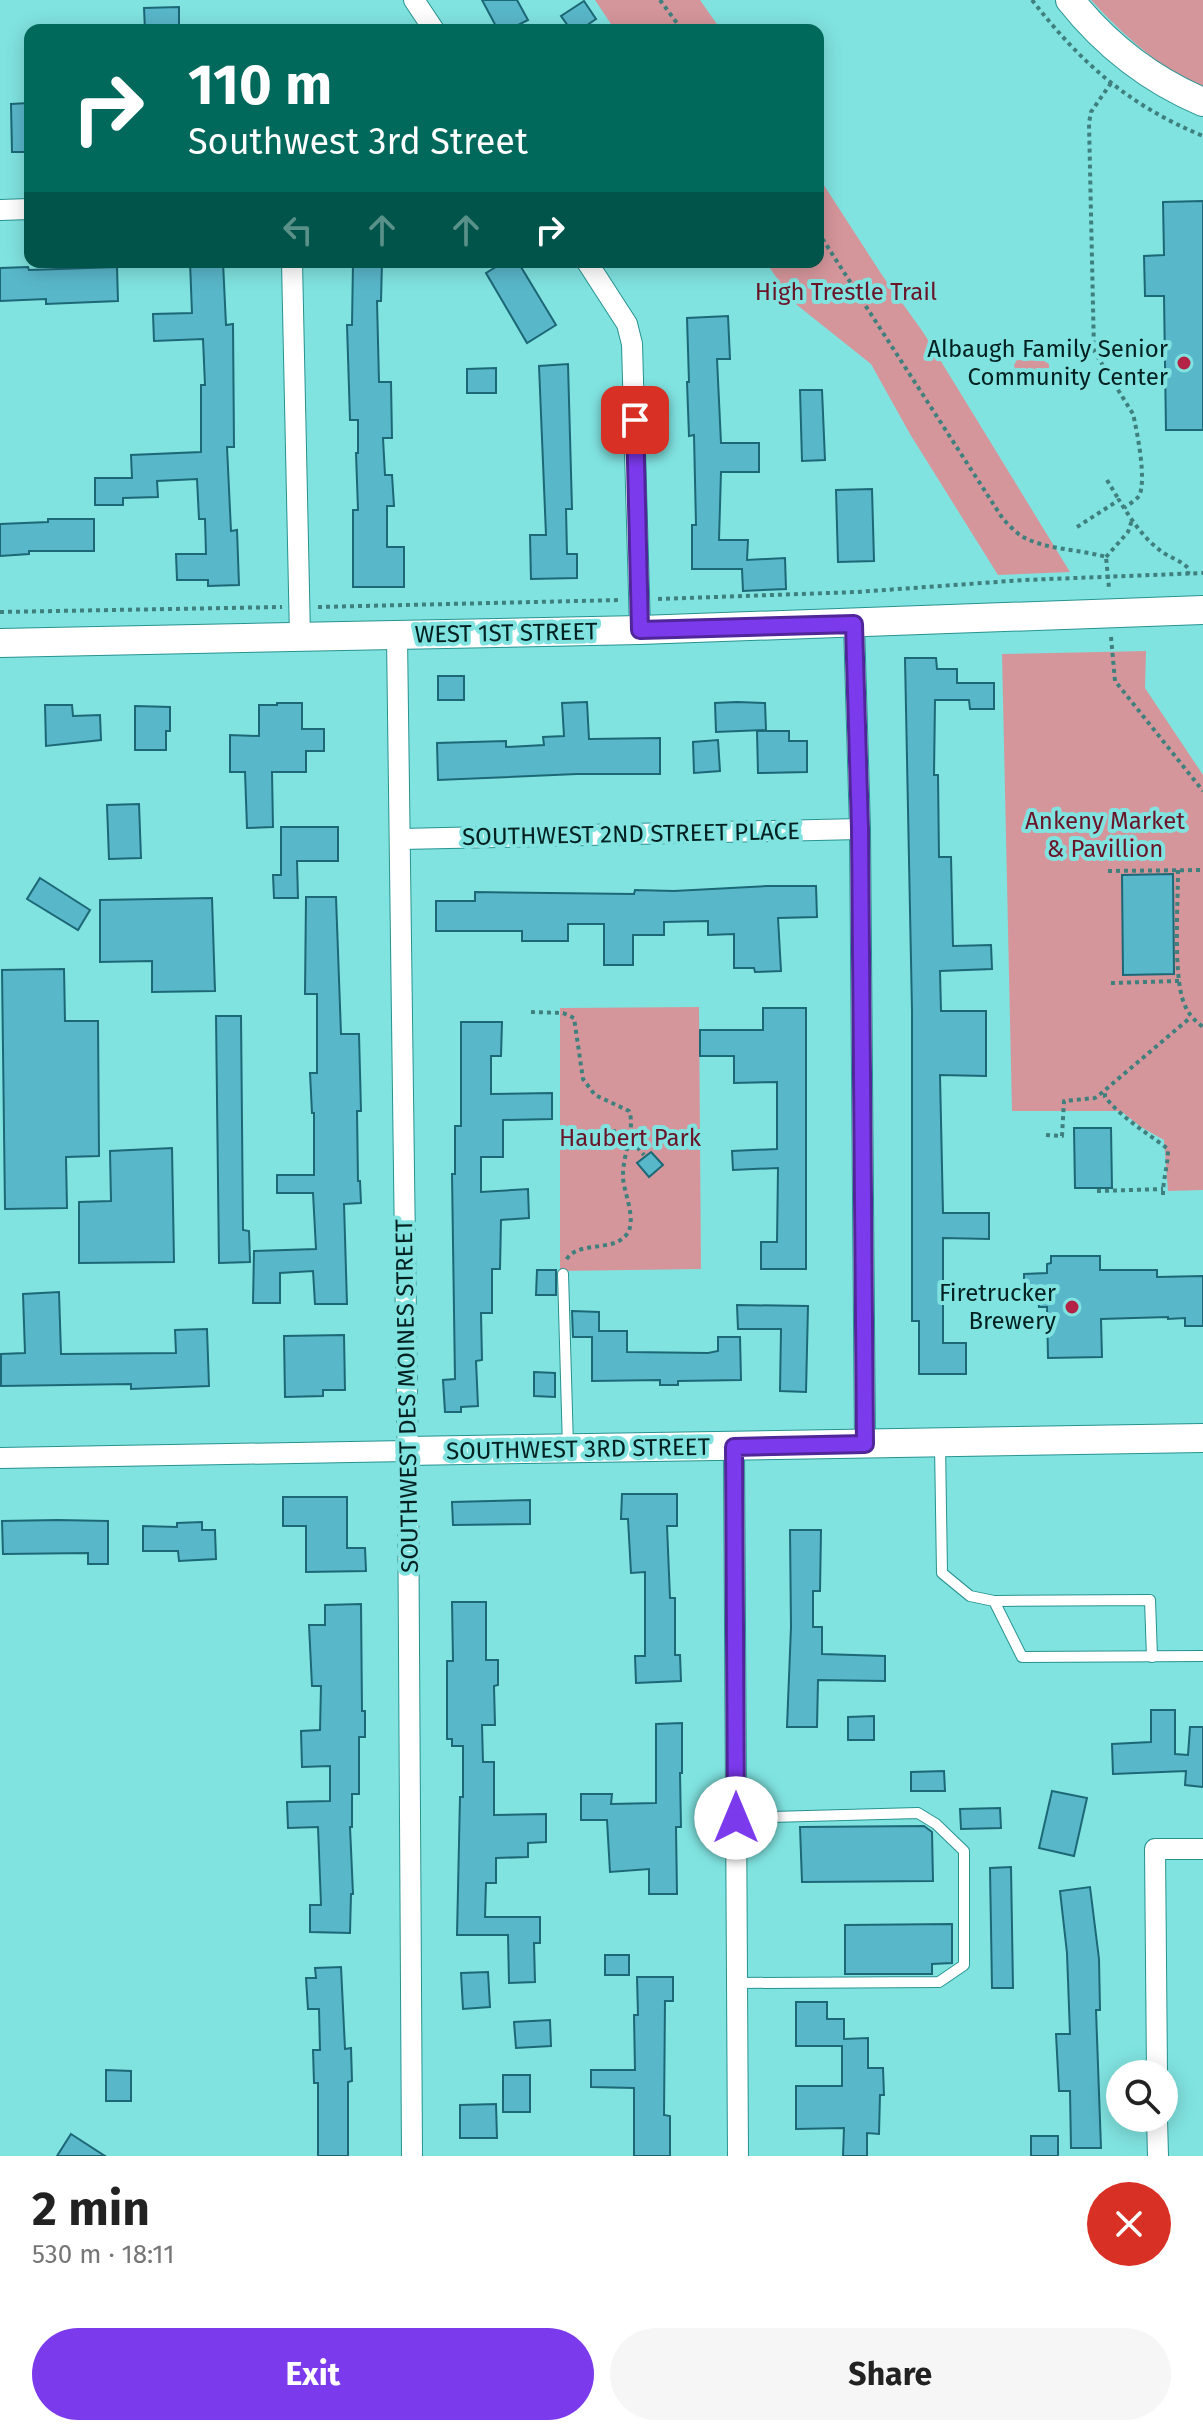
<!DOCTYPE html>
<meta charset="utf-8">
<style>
body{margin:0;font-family:"Fira Sans",sans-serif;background:#f6f6f6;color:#222;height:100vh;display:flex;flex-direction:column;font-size:30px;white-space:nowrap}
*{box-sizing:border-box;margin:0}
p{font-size:26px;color:#767676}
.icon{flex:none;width:44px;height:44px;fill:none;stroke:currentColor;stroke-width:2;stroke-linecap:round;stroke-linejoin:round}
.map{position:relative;height:2156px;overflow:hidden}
.side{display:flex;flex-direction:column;background:#fff;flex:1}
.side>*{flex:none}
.hud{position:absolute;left:24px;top:24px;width:800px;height:244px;border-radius:16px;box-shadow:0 4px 20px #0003;background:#00695c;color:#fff;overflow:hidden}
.tools{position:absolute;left:1106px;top:2060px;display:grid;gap:16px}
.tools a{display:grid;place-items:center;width:72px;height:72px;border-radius:50%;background:#fff;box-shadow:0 4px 20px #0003;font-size:40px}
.pin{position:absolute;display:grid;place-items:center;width:68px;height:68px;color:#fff;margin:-34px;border-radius:16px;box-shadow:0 4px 12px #0006}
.me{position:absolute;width:88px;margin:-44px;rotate:0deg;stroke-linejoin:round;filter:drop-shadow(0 0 6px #0008)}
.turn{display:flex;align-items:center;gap:28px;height:168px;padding:0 32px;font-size:36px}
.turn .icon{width:104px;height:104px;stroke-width:2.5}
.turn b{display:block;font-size:56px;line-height:68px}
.lanes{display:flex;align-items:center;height:76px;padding:0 32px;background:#0003;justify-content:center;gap:40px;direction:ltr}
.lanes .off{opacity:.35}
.round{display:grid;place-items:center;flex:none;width:84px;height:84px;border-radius:42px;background:#f6f6f6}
.head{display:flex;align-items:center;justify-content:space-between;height:136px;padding:0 32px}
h1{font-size:48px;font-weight:700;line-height:60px}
.action{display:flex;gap:16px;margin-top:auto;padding:16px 32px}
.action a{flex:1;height:92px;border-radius:48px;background:#7c3aed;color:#fff;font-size:32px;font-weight:700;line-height:92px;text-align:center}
.action a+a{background:#f6f6f6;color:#222}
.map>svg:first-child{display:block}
</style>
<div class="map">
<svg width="1203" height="2156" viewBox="0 0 1203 2156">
<rect width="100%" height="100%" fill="#80e3e0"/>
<g fill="#d5969b">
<polygon points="595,0 700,0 721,30 615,30"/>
<path d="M1091,0H1203V87C1162,71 1120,32 1091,0Z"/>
<polygon points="818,176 882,275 923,332 1070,572 998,575 910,434 871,364 792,301 766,262 818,262"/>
<polygon points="1017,360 1044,361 1049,364 1049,371 1023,389 1020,387 1014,365"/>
<polygon points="1146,651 1145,688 1203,775 1203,1190 1168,1191 1164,1140 1141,1127 1121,1111 1012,1111 1002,654"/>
<polygon points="699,1007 701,1269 560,1271 560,1008"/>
</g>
<g fill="#59b7ca" stroke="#1c6876" stroke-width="2">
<polygon points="482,0 517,0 528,20 508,30 498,30"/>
<polygon points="584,1 596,19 580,30 571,30 561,16"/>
<polygon points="179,7 179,30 145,30 144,8"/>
<polygon points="29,103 30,152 12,152 11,104"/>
<polygon points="1203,201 1203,430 1166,430 1164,296 1145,296 1144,256 1164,255 1163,202"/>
<polygon points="190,262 223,262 226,325 233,324 234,447 227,447 231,531 237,530 239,585 208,586 208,580 177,580 176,554 206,554 205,519 199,519 197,479 157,481 158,497 123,498 123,505 95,505 95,478 132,478 131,455 201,452 201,385 205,385 203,339 154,341 153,314 192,313"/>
<polygon points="353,262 382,262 381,301 377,301 379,382 391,382 392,438 383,438 385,475 392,475 394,506 387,506 387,547 404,547 404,587 353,587 353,510 358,510 356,453 358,453 358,420 350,420 347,325 352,325"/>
<polygon points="504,262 518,262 556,325 527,343 486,273"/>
<polygon points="28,267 29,270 117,267 118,301 46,304 46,299 0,301 0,268"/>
<polygon points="728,316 730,359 717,359 721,443 759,443 759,472 721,472 719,540 748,540 747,560 785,558 786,589 743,591 742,569 692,569 692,525 696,525 694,435 689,436 687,382 689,382 687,318"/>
<polygon points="568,364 572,509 566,509 567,554 577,554 577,578 531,579 530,535 546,535 539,366"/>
<polygon points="496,368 496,393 467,393 467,369"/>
<polygon points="800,390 822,390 825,460 802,461"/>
<polygon points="872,489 874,561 838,562 836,490"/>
<polygon points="48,519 94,519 94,551 29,551 29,554 0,556 0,524 48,522"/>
<polygon points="905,658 936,658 937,669 957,669 957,683 994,683 994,709 970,709 969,700 935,700 934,775 938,775 939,857 951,857 953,946 991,945 992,969 940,971 941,1011 986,1011 986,1076 940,1075 943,1213 989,1213 989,1239 943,1238 943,1343 966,1343 966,1374 919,1374 919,1321 912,1321 912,1011"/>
<rect x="438" y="676" width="26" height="24"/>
<polygon points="587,702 589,739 660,738 660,774 577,774 438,780 437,743 506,741 506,747 544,745 543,737 564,736 562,703"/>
<polygon points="737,702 765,703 766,730 716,732 715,703"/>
<polygon points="277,703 302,703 302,729 324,729 324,751 306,751 306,772 272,772 273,827 247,828 245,772 230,772 230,735 259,736 259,705 277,705"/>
<polygon points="45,705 72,705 73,716 100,715 101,740 46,746"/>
<polygon points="135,706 170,707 170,731 166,731 166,750 135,750"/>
<polygon points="757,731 789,731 789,741 807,741 807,772 758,773"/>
<polygon points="718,740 720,771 694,773 693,742"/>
<polygon points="139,804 141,858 109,859 107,805"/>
<polygon points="281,827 338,827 338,861 297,861 298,898 274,898 273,875 281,875"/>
<polygon points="1173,874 1174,974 1123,975 1122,875"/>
<polygon points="40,878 90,910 78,930 27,899"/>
<polygon points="767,886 816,886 817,917 778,918 781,971 755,972 754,968 734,968 734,934 708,935 708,921 664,922 664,935 633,935 633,965 604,965 604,924 568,924 568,941 522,941 522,931 436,931 436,901 475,901 475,892 634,894 635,890 674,891"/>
<polygon points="306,897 336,897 341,1034 359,1034 361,1111 357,1111 358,1181 360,1181 361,1203 344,1204 347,1304 315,1304 313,1271 280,1273 280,1303 253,1303 254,1251 316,1249 313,1193 277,1193 277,1175 314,1175 314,1113 312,1113 310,1073 317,1073 317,994 305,994"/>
<polygon points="212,898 215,991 152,992 152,961 100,962 100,900"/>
<polygon points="64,969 65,1021 98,1021 99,1156 66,1157 67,1208 5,1209 2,970"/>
<polygon points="763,1008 806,1008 806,1269 761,1269 761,1242 777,1242 778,1168 733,1170 732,1151 777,1149 777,1082 734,1083 734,1056 700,1056 700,1030 763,1030"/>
<polygon points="216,1016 241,1016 243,1230 249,1231 250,1262 219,1263"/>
<polygon points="461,1022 502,1022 501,1056 491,1056 491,1094 552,1093 552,1119 503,1120 503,1157 481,1157 481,1192 528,1189 529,1218 501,1220 500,1269 492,1269 492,1313 481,1313 482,1360 476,1361 478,1406 461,1407 461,1412 445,1412 443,1380 455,1379 452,1174 455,1174 455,1126 461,1126"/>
<polygon points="1074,1128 1111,1128 1112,1188 1075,1188"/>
<polygon points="172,1148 174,1262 79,1263 79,1202 111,1201 110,1151"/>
<polygon points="651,1152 663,1165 649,1177 637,1163"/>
<polygon points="1051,1256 1100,1256 1100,1270 1157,1270 1157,1277 1203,1276 1203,1326 1185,1326 1185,1318 1168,1319 1168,1317 1101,1319 1102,1357 1048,1358 1047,1307 1039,1307 1038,1294 1024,1294 1024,1274 1047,1273 1047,1264 1051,1263"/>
<polygon points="537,1270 556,1270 556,1295 536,1295"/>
<polygon points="59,1292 61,1354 176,1353 175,1330 207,1329 209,1386 131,1389 131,1384 1,1386 1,1354 25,1353 23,1294"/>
<polygon points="737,1305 808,1306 806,1392 780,1391 781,1329 738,1329"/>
<polygon points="572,1311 599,1312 599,1331 627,1331 627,1352 708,1353 718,1351 718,1337 740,1337 741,1380 678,1381 678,1385 660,1385 660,1380 592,1381 592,1337 573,1337"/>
<polygon points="344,1335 345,1390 323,1390 323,1396 285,1397 284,1336"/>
<polygon points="534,1372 555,1373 555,1397 534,1396"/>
<polygon points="622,1494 677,1494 677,1526 667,1526 670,1598 675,1598 675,1655 680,1655 681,1681 636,1683 635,1656 645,1656 645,1572 631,1573 628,1519 621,1519"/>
<polygon points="283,1497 347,1497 347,1548 365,1548 366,1571 306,1572 306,1526 283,1526"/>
<polygon points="530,1500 530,1524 453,1525 452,1502"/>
<polygon points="58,1520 108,1521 108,1564 88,1564 88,1553 3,1554 2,1521"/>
<polygon points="202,1522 202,1530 215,1530 216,1559 179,1561 178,1551 143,1551 143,1526 177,1527 177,1523"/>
<polygon points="790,1530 821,1530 820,1591 813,1591 813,1627 822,1627 822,1654 885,1656 885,1681 818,1680 817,1727 787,1727 791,1627"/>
<polygon points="452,1602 486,1602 486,1660 498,1660 498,1685 494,1686 495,1725 482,1725 483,1762 494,1762 494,1815 546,1814 546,1842 528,1843 528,1857 496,1858 496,1883 486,1883 485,1917 540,1917 540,1943 534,1943 535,1982 509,1983 508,1935 457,1935 460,1797 463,1797 463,1746 452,1746 452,1739 447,1739 447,1661 453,1661"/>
<polygon points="361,1604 362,1711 365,1711 365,1737 359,1737 359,1794 352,1794 352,1827 350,1827 353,1894 351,1894 350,1933 310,1932 310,1905 321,1905 318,1827 288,1828 287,1802 330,1801 330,1766 302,1767 301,1731 320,1730 321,1686 312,1686 309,1625 325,1625 325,1605"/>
<polygon points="1151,1710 1175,1710 1175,1754 1188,1755 1190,1727 1203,1727 1203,1787 1185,1785 1186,1771 1113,1774 1112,1744 1151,1742"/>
<polygon points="874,1716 874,1740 848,1740 848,1717"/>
<polygon points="682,1723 682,1773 680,1773 681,1827 676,1827 677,1894 649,1894 649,1869 610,1872 607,1820 581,1820 581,1794 612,1794 611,1804 656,1803 656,1724"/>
<polygon points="944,1771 945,1791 911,1791 911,1772"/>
<polygon points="1052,1791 1087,1798 1074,1856 1039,1848"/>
<polygon points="1000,1808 1001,1828 961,1829 960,1809"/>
<polygon points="924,1826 932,1832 933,1881 802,1882 800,1827"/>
<polygon points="1011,1867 1013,1988 992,1988 990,1868"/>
<polygon points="1090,1887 1099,1959 1100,2010 1096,2010 1101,2148 1071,2148 1070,2091 1059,2091 1056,2034 1070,2034 1067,1953 1060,1891"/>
<polygon points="952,1924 952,1963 932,1964 932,1974 845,1974 845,1925"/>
<rect x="605" y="1955" width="24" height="20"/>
<polygon points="341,1967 345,2049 351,2048 352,2081 348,2082 348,2156 318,2156 318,2083 314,2083 313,2050 320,2050 319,2009 308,2009 306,1978 316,1978 315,1968"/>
<polygon points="488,1972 490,2007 463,2009 461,1973"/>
<polygon points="637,1977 673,1977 673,2001 665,2001 664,2115 670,2116 670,2156 634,2156 634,2088 591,2087 591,2070 635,2070 634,2015 638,2015"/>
<polygon points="796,2002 827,2002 827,2019 844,2019 844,2039 868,2038 868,2068 883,2068 884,2095 880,2095 879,2134 867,2133 867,2156 843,2156 844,2128 796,2129 796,2086 842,2086 842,2046 796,2046"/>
<polygon points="550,2020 551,2046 516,2048 514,2022"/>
<polygon points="106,2070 131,2071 131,2101 106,2101"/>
<rect x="503" y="2075" width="27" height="37"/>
<polygon points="496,2104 497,2138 460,2138 460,2105"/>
<polygon points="71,2134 105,2156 57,2156"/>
<rect x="1031" y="2136" width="27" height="20"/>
</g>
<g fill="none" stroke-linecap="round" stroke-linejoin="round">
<defs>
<g id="lane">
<polyline points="563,1274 568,1447"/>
<polyline points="940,1444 942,1573 970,1596 994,1601 1022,1657 1203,1656"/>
<polyline points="994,1601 1150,1600 1152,1657"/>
<polyline points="736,1818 918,1813 936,1824 964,1851 964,1965 939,1982 737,1983"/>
</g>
<g id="street">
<polyline points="414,0 434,30"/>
<polyline points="0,210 30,209"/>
<polyline points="292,262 300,637"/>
<polyline points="587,262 627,324 632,344 640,630"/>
<polyline points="854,624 860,829 865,1444"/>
<polyline points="397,636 408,1477 412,2156"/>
<polyline points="401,839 860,829"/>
<polyline points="734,1447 738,2156"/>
<polyline points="0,1458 407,1451"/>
<polyline points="1157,2074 1155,1849 1203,1849"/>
<polyline points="1157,2118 1158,2156"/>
</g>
<g id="secondary">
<path d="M1070,0C1105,44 1151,80 1203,102"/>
<polyline points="0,643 640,630 1203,610"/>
<polyline points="407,1451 1203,1438"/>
</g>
</defs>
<use href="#lane" stroke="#279391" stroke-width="12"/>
<use href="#street" stroke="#279391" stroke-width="22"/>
<use href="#secondary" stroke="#279391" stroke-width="30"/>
<g stroke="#3f807e" stroke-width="4" stroke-dasharray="4 4" stroke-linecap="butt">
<polyline points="660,0 682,30"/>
<path d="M1032,0C1081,63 1128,105 1203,136"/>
<path d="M1111,83L1091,112L1089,123L1094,351L1133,414C1137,431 1147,481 1139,496C1136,500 1128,505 1124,508"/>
<path d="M818,232L1003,519C1009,525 1016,533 1023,537C1047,550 1079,549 1106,557L1109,588"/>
<polyline points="1107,480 1119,500"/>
<path d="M1077,527L1119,500C1130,518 1144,539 1161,551C1170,558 1181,560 1189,569L1188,574"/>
<polyline points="1106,557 1128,532 1132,520"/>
<polyline points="658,599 857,592 1024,580 1203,573"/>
<polyline points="318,607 621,600"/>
<polyline points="0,612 282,607"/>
<polyline points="1111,637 1115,681 1203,791"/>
<path d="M1178,870C1178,902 1173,977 1184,1003C1188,1014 1194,1020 1203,1027"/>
<polyline points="1108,871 1203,870"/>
<polyline points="1111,983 1179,981"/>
<path d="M531,1012L563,1013L574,1018L583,1079L595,1095L629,1111C636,1128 622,1156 623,1178C624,1193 637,1220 627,1234C613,1253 578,1240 566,1260"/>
<polyline points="612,1131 624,1132 644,1155"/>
<polyline points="1046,1135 1062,1136 1064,1101 1095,1098 1104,1091"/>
<polyline points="1097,1191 1163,1189"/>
<path d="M1163,1195C1163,1179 1168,1166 1168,1149C1146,1132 1123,1119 1105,1097V1090L1191,1017"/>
</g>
<use href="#lane" stroke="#fff" stroke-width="10"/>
<use href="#street" stroke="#fff" stroke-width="20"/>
<use href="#secondary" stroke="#fff" stroke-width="28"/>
</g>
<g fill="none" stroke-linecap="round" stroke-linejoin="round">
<defs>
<polyline id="route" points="635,420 640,630 854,624 860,829 865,1444 734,1447 736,1818"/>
</defs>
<use href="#route" stroke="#51269a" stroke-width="20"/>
<use href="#route" stroke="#7c3aed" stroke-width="14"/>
</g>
<g fill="#b42246" stroke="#80e3e0" stroke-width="3">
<circle cx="1184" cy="363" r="8"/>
<circle cx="1072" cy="1307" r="8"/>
</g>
<g text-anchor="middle" stroke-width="8" stroke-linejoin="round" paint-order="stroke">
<g font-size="24" fill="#691427" stroke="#80e3e0">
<text x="846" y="300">High Trestle Trail</text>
<text x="1105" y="829">Ankeny Market<tspan x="1105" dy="28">&amp; Pavillion</tspan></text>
<text x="630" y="1146">Haubert Park</text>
</g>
<g font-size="24" fill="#012121" stroke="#80e3e0" text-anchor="end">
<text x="1168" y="357">Albaugh Family Senior<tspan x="1168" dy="28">Community Center</tspan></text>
<text x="1056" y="1301">Firetrucker<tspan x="1056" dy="28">Brewery</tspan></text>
</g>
<g font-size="24" fill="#012121" stroke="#80e3e0">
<text transform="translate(506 633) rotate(-1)" y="8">WEST 1ST STREET</text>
<text transform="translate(631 834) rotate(-1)" y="8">SOUTHWEST 2ND STREET PLACE</text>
<text transform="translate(407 1396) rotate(-91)" y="8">SOUTHWEST DES MOINES STREET</text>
<text transform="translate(578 1449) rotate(-1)" y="8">SOUTHWEST 3RD STREET</text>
</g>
</g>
</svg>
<div class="tools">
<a><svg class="icon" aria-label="search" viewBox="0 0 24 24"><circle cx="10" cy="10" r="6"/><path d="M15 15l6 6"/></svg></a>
</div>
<div class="pin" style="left:635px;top:420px;background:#d93025"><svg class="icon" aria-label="arrive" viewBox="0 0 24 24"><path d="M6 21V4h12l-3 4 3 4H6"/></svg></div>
<svg class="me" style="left:736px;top:1818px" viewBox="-20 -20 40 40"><circle r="19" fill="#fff"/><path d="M0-13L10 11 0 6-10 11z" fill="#7c3aed"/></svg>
<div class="hud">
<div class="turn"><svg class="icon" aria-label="right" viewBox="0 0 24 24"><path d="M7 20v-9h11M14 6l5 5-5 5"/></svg><div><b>110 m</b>Southwest 3rd Street</div></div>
<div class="lanes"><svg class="icon off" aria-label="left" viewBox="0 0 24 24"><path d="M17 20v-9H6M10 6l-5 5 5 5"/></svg><svg class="icon off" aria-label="ahead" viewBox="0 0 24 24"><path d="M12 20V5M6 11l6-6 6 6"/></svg><svg class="icon off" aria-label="ahead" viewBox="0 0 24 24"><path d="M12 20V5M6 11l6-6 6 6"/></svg><svg class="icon" aria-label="right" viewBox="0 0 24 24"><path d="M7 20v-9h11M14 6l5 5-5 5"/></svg></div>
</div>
</div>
<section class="side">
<div class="head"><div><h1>2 min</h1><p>530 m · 18:11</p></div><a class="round" style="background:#d93025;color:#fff"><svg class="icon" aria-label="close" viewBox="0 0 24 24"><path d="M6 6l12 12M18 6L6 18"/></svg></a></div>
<div class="action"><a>Exit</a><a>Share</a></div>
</section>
